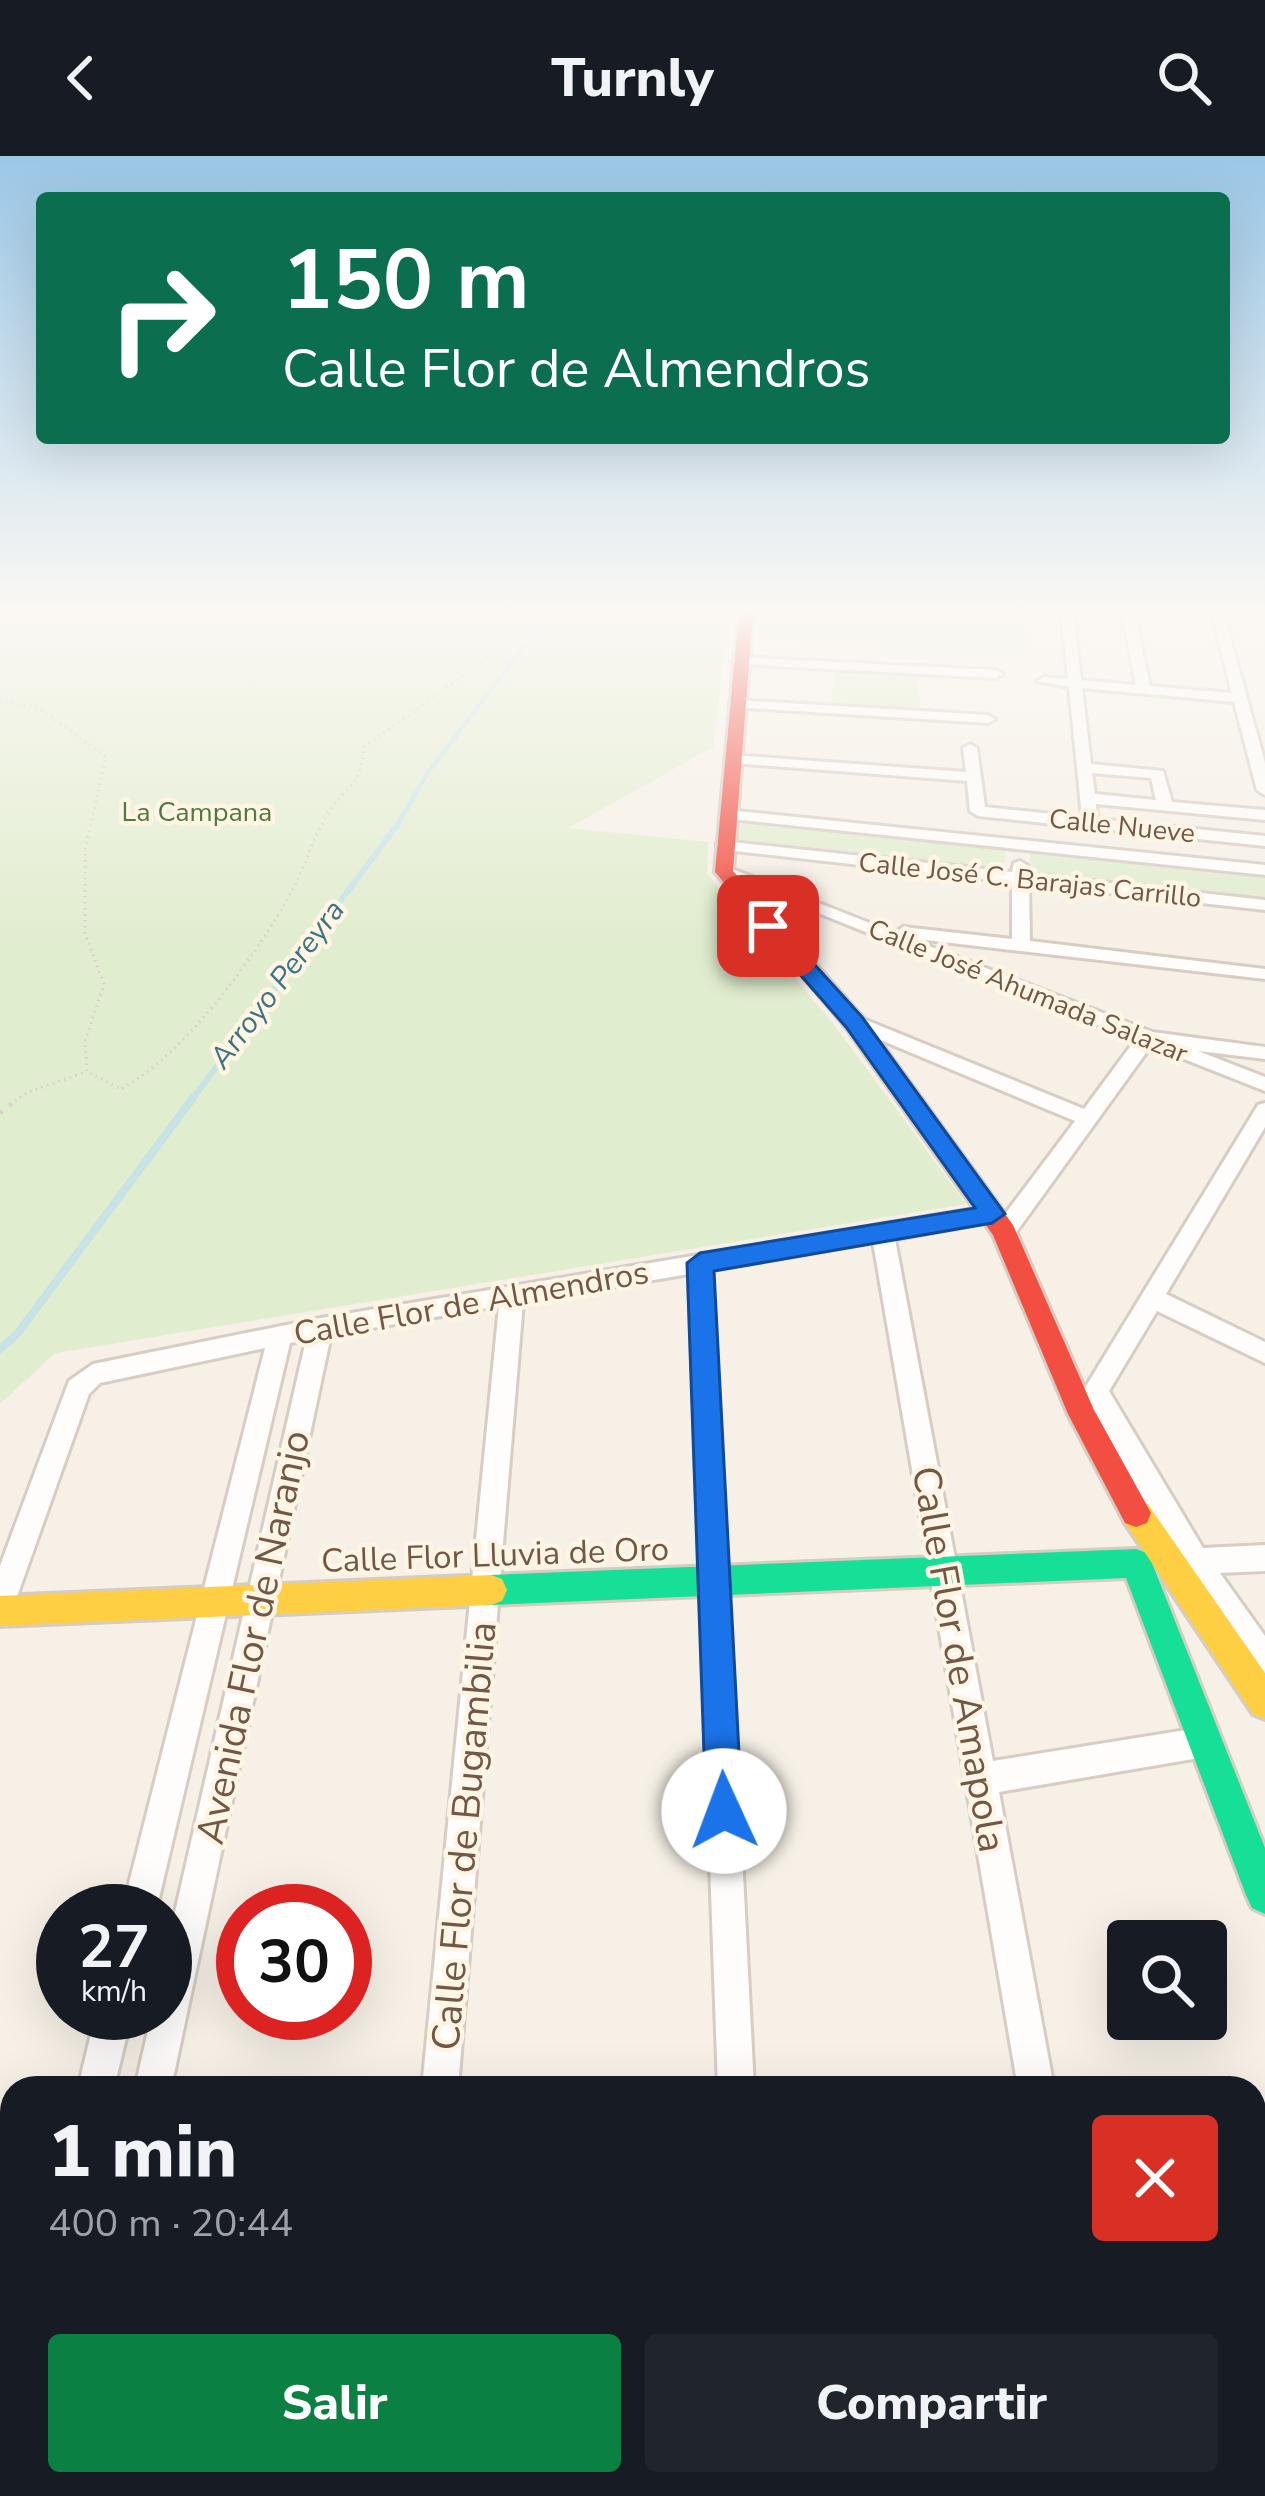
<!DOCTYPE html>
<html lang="es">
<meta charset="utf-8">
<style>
body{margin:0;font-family:"Nunito Sans",sans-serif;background:#20242c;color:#f1f3f6;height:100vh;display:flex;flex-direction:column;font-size:45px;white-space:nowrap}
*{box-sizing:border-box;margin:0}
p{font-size:39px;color:#9ea1a6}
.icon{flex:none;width:66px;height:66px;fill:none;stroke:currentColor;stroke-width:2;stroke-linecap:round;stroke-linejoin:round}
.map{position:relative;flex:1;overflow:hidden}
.details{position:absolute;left:0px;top:1920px;width:1266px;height:420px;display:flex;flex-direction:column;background:#171b24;border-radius:36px 36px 0 0;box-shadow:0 12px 48px #0002}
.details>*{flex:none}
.hud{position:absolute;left:36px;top:36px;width:1194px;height:252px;border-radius:12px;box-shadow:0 12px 48px #0002;background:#0b6e4f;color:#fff;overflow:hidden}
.buttons{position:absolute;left:1107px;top:1764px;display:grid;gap:24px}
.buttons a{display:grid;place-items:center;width:120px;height:120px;border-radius:12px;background:#171b24;box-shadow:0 12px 48px #0002;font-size:60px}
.speed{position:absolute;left:36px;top:1728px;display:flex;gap:24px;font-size:60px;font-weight:700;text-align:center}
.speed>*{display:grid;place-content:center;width:156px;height:156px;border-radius:50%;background:#171b24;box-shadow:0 12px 48px #0002;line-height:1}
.speed small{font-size:30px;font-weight:400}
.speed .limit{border:18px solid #d22;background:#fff;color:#111}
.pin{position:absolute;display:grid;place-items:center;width:102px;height:102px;color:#fff;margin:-51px;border-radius:24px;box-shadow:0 6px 18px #0006}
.me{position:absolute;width:132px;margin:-66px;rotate:358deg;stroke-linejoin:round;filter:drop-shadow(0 0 9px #0008)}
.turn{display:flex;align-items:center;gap:42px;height:252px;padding:0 48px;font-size:54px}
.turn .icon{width:156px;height:156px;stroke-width:2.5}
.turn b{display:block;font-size:84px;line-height:102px}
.round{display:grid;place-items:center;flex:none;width:126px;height:126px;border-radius:12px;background:#20242c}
.summary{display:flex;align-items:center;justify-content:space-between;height:204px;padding:0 48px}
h1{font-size:72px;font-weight:800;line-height:90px}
.cta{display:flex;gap:24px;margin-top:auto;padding:24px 48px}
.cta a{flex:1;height:138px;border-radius:12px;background:#0b8043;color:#fff;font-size:48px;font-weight:800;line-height:138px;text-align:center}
.cta a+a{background:#20242c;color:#f1f3f6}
header{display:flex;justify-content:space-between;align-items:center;height:156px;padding:0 48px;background:#171b24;font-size:54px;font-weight:800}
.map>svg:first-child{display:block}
</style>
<header><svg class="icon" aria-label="back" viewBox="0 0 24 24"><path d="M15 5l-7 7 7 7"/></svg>Turnly<svg class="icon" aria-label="search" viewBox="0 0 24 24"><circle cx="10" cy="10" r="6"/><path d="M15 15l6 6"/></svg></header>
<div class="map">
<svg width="1265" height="2340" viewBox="0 0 1265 2340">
<rect width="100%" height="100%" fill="#f6f0e6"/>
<g fill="#e1edcf">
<polygon points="0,456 729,456 713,591 568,672 708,686 707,718 835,870 966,1048 55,1197 0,1248"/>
<polygon points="762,456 1024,456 1027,496 759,482"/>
<polygon points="834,513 918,517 920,554 832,549"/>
<polygon points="743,664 1005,693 1004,718 736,688"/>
<polygon points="1030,695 1265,718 1265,743 1031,719"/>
<polygon points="1265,2166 1265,2340 101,2340 103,2328 1254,2328 1254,2167"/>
</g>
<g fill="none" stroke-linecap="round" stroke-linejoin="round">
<polyline stroke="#c7e3e6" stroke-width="4.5" points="396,671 429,615 542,467 543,456"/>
<polyline stroke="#c7e3e6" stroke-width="6" points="191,945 398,668"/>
<polyline stroke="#c7e3e6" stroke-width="8" points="0,1193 17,1178 193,942"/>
<defs>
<g id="street">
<path d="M1061,456H1073L1081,524L1136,529L1122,456H1134L1150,530L1232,537L1211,456H1223L1265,607V639L1257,634L1234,546L1082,532L1091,608L1163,615L1172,646L1265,654V664L1096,648L1097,663L1265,680V690L978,660L970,655L967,625L732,607L725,603L732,599L966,616L963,592L970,588L977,592L985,651L1082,661L1069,531L1037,525L1044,521L1068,523ZM1092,617L1151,622L1156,644L1095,638Z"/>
<polygon points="739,501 996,514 1003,518 996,522 734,508 732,505"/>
<polygon points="735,544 988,559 995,563 988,567 730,551 730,545"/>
<polygon points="727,654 1265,709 1265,719 721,662 721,656"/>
<polygon points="723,685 1012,716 1014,707 1020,705 1028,710 1028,718 1265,744 1265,754 1029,728 1030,785 1265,813 1265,823 908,782 1152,876 1265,891 1265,903 1198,895 1265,921 1265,935 1151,890 1012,1082 996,1082 993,1076 996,1070 1075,965 847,870 847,862 861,862 1084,953 1135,884 716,716 730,712 895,777 903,771 1012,783 1012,726 717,693 717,687"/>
<polygon points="1265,947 1265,971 1166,1138 1265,1186 1265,1207 1157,1155 1109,1235 1203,1392 1265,1389 1265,1415 1220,1417 1265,1480 1265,1518 1255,1514 1188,1419 1173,1415 1169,1406 1174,1397 1096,1258 1091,1266 1082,1269 1073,1266 1069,1258 1258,949"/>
<polygon points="992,1050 1003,1058 1000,1064 895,1083 993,1605 1205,1571 1216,1575 1220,1586 1216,1597 1205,1601 999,1636 1054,1932 1018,1932 873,1086 712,1114 754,1932 718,1932 689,1118 523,1146 458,1932 422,1932 499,1150 331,1179 171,1932 135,1932 152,1857 165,1857 165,1800 306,1184 290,1187 156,1755 122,1755 265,1192 100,1227 89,1238 14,1449 10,1459 0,1462 0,1410 69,1225 93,1208 321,1162"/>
<polygon points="96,1857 132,1857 114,1932 78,1932"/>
<polygon points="1265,2092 1265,2132 1254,2133 1254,2093"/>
<polygon points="12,2172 12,2212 0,2213 0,2173"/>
<polygon points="12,2256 12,2328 21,2328 16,2340 0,2340 0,2261"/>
<polygon points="43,2328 87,2328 84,2340 40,2340"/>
</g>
<polygon id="fast" points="1136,1393 1147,1397 1152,1407 1265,1692 1265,1758 1252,1752 1246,1739 1126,1422 491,1449 480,1445 475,1434 480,1423 491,1419"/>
<g id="slow">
<polygon points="1136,1343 1147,1347 1265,1517 1265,1563 1253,1558 1125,1367 1121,1357 1125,1347"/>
<polygon points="491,1419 502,1423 507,1434 502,1445 491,1449 0,1470 0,1440"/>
</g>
<polygon id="jam" points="739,456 753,456 733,715 862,861 1013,1069 1094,1254 1151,1357 1147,1367 1136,1371 1125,1367 1068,1258 993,1079 846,871 715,716"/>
</defs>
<use href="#street" stroke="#d7cdc4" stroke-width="6"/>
<use href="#fast" stroke="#d6ccc2" stroke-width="6"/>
<use href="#slow" stroke="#d6ccc2" stroke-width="6"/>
<use href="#jam" stroke="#d6ccc2" stroke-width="6"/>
<g stroke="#d7cfc8" stroke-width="3" stroke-dasharray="1.5 4.5" stroke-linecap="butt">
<path d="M133,456C168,473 200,467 236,456"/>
<path d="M0,545L39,552L106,601L85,694V778L104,828L85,885L87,916L121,933C186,898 261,794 295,729C306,707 313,682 326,661C346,627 360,635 364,591L494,497L501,482L499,456"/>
<polyline points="15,945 28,936 86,916"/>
</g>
<polyline stroke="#d7cfc8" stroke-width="4.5" stroke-dasharray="3 9" stroke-linecap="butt" points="0,957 19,942"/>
<g stroke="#d7cfc8" stroke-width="8" stroke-dasharray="4.5 15" stroke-linecap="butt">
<polyline points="235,2328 255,2340"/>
<polyline points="473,2328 476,2340"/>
<polyline points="535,2328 535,2340"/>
<polyline points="159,2340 165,2328"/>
<polyline points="320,2340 321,2328"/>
<polyline points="373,2340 390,2328"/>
</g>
<use href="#street" fill="#fefdfb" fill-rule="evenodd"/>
<use href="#fast" fill="#16e098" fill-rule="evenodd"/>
<use href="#slow" fill="#ffcf43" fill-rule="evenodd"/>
<use href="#jam" fill="#f24e42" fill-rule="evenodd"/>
</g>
<linearGradient id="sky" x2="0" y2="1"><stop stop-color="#9bc7e7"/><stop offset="0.58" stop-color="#fbf8f4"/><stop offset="1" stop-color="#fbf8f4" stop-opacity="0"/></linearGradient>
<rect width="1265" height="784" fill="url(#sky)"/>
<polygon fill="#1a73e8" stroke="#114b97" stroke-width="3" points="768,764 775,765 862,861 1005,1058 992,1067 714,1115 742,1655 737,1668 724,1673 711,1668 706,1655 687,1107 700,1097 975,1052 846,871 761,774 758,770"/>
<g text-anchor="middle" stroke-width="9" stroke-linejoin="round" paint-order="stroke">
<g font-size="27" fill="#4f793e" stroke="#fff5e5">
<text x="197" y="665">La Campana</text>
</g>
<g font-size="27" fill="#735746" stroke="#fff5e5">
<text transform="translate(1122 670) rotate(6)" y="9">Calle Nueve</text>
<text transform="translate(1030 724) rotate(6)" y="9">Calle José C. Barajas Carrillo</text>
<text transform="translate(1028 835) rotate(22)" y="9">Calle José Ahumada Salazar</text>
</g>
<g font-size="30" font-style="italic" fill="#3d7481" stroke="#fff5e5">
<text transform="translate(277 828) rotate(-53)" y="10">Arroyo Pereyra</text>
</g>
<g font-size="33" fill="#735746" stroke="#fff5e5">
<text transform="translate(471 1146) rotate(-10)" y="12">Calle Flor de Almendros</text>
<text transform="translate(495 1398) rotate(-2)" y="12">Calle Flor Lluvia de Oro</text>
</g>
<g font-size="39" fill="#735746" stroke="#fff5e5">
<text transform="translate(252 1481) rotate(-78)" y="14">Avenida Flor de Naranjo</text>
<text transform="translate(960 1503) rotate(80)" y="14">Calle Flor de Amapola</text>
<text transform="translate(463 1680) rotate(-85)" y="14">Calle Flor de Bugambilia</text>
</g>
</g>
</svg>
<div class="buttons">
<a><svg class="icon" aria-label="search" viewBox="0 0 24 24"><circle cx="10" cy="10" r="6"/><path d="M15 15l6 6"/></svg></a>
</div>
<div class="speed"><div>27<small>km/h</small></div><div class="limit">30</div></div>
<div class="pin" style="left:768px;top:770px;background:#d93025"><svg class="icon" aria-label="arrive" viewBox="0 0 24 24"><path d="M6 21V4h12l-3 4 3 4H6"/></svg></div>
<svg class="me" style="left:724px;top:1655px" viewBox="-20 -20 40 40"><circle r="19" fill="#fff"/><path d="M0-13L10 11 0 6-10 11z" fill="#1a73e8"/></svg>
<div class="hud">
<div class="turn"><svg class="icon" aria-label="right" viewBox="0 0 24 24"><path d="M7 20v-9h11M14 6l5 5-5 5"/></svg><div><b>150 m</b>Calle Flor de Almendros</div></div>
</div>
<section class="details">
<div class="summary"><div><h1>1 min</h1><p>400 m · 20:44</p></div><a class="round" style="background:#d93025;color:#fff"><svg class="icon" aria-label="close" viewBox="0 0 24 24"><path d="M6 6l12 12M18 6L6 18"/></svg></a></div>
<div class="cta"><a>Salir</a><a>Compartir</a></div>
</section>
</div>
